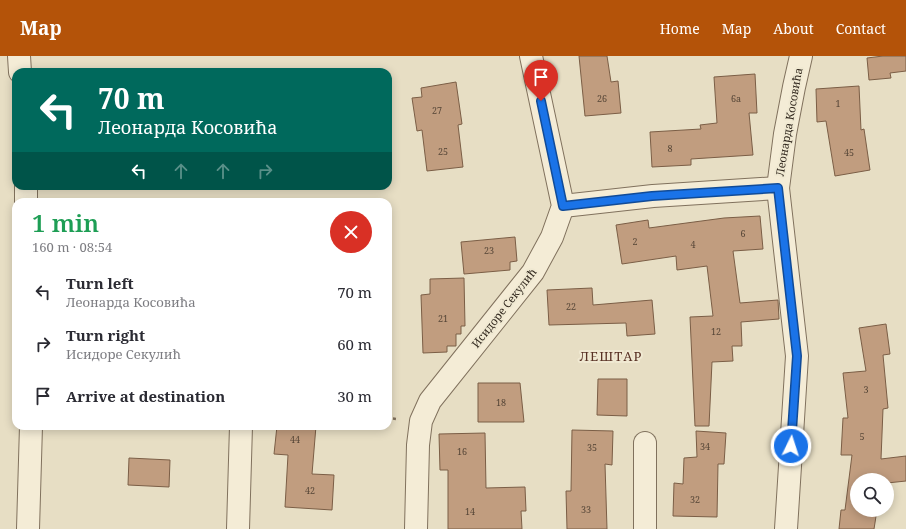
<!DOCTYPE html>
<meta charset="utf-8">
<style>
body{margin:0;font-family:"Noto Serif",serif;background:#f2f2f3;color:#2b2b33;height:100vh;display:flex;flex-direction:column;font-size:15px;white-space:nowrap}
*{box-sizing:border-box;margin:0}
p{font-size:13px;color:#7c7c81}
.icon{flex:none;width:22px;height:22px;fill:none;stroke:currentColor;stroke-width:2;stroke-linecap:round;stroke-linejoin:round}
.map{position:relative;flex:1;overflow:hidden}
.details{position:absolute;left:12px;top:142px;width:380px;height:232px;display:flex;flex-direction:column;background:#fff;border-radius:12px;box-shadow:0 2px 10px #0003}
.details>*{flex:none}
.guide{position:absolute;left:12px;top:12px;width:380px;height:122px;border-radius:12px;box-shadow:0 2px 10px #0003;background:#00695c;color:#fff;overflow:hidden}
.controls{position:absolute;left:850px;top:417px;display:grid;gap:8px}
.controls a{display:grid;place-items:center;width:44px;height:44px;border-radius:50%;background:#fff;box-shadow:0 2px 10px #0003;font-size:20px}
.pin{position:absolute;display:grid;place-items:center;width:34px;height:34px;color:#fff;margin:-41px -17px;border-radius:50% 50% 50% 0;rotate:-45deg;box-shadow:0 0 4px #0007}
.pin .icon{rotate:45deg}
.me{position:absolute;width:44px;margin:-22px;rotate:4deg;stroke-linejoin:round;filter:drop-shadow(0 0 3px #0008)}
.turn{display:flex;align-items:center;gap:14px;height:84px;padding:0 20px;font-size:18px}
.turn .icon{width:52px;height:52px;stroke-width:2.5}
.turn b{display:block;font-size:28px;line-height:34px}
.lanes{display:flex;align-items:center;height:38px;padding:0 20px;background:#0003;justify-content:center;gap:20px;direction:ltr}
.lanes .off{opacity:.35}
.round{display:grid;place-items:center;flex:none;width:42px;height:42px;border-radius:21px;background:#f2f2f3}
.summary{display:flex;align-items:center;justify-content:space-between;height:68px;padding:0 20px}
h1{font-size:24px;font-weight:600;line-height:30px;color:#1e9e55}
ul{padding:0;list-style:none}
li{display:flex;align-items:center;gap:12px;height:52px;padding:0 20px}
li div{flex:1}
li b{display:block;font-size:15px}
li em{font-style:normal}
header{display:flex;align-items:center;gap:24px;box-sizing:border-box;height:56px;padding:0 20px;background:#b45309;color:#fff}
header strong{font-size:19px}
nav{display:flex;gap:22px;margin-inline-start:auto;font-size:14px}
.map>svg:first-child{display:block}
</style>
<header>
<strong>Map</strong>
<nav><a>Home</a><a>Map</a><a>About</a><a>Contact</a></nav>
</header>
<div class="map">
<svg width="906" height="473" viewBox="0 0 906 473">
<rect width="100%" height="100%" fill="#e7dec4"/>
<g fill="#c19d7f" stroke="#7b5e46">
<polygon points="579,0 607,0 611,26 618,25 621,57 585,60"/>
<polygon points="883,0 906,0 906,15 890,17 891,22 869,24 867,2"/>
<polygon points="755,18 757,57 749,57 753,99 691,103 691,109 652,111 650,76 701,73 700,69 717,67 714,21"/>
<polygon points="456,26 462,68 458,69 463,111 427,115 422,74 417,75 412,42 422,41 421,32"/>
<polygon points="859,30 861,74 864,73 870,114 835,120 826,65 817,66 816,33"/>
<polygon points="760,160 763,193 733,195 740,247 778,244 779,263 741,266 742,290 732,290 733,305 712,306 709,370 695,370 690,261 713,260 707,210 677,214 676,200 622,208 616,169 648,164 649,172 724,162"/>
<polygon points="515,181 517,205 510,206 510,214 464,218 461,186"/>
<polygon points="464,222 465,270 461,270 461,278 456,278 456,290 447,290 447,296 423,297 421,239 430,238 430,223"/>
<polygon points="592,232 593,249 652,244 655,278 627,280 626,267 549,269 547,234"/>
<polygon points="886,268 890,298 883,299 888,352 883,353 881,403 906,400 906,425 887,427 887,424 857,424 857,454 877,454 874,473 839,473 841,454 845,454 852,399 841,399 843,362 848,362 843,317 866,315 859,272"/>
<polygon points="598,323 627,323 627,360 597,359"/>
<polygon points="478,327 520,327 524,366 478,366"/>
<polygon points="277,370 316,370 312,418 334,419 332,454 285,451 288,399 274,398"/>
<polygon points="572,374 613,375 612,409 605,408 607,473 567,473 566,435 571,435"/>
<polygon points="696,375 726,377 724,408 718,408 717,461 673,460 674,427 683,428 684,402 697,401"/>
<polygon points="485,377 486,432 525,431 526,455 521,455 522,473 448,473 448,414 440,414 439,378"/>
<polygon points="129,402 170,404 169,431 128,429"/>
</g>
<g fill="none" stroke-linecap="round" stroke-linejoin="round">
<defs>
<g id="minor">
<polyline points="19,0 20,16"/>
<polyline points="26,130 26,146"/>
<polyline points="563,150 653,140 778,132"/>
<polyline points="28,473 31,370"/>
<polyline points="238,473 241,370"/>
<polyline points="416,473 418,389 421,365 430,345 533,216 552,181 563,150 531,0"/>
<polyline points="645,473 645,387"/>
<polyline points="786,473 797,300 778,132 785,78 794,31 801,0"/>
</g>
</defs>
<use href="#minor" stroke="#80715d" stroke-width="24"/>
<polyline stroke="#80715d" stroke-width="2.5" stroke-dasharray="3 2" stroke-linecap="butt" points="388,362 397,363"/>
<use href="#minor" stroke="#f4ecd6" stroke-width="22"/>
</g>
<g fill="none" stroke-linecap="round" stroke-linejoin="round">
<defs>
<polyline id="route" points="541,45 563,150 652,140 778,132 797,300 791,390"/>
</defs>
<use href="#route" stroke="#114b97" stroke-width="10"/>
<use href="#route" stroke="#1a73e8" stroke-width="7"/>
</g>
<g text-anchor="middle" stroke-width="4" stroke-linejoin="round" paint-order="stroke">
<g font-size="9" fill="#564637">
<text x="602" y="46">26</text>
<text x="736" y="46">6a</text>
<text x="838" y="51">1</text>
<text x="437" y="58">27</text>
<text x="670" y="96">8</text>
<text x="443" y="99">25</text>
<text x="849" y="100">45</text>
<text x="743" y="181">6</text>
<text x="635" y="189">2</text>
<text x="693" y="192">4</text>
<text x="489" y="198">23</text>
<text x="571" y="254">22</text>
<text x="443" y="266">21</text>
<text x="716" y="279">12</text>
<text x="866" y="337">3</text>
<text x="501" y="350">18</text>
<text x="862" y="384">5</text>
<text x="295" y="387">44</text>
<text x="705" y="394">34</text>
<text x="592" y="395">35</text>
<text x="462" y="399">16</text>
<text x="310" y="438">42</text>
<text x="695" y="447">32</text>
<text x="586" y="457">33</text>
<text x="470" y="459">14</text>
</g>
<g font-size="11" fill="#32291f" stroke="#f0e9d2">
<text transform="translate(789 66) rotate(-80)" y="4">Леонарда Косовића</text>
<text transform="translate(504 252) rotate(-52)" y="4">Исидоре Секулић</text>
</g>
<g font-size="13" letter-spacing="1" fill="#583124" stroke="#f0e9d2">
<text x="611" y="305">ЛЕШТАР</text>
</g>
</g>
</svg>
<div class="controls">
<a><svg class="icon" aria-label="search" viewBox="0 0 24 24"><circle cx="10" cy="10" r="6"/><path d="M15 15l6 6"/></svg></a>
</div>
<div class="pin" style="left:541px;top:45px;background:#d93025"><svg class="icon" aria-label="arrive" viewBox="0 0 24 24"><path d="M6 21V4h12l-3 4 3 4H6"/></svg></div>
<svg class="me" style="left:791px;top:390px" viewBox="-20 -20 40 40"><circle r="17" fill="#1a73e8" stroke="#fff" stroke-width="3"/><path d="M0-11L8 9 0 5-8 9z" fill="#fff"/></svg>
<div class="guide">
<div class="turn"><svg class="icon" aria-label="left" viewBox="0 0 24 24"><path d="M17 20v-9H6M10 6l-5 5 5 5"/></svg><div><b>70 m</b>Леонарда Косовића</div></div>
<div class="lanes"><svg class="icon" aria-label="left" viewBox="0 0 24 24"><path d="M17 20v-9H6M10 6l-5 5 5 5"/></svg><svg class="icon off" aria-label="ahead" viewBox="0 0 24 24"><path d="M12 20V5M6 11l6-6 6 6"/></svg><svg class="icon off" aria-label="ahead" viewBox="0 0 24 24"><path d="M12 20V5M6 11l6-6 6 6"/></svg><svg class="icon off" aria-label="right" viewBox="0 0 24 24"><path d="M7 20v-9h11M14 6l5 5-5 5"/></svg></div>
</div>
<section class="details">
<div class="summary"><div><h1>1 min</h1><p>160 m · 08:54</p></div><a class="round" style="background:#d93025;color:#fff"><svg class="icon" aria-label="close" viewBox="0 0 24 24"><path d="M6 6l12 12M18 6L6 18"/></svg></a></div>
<ul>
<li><svg class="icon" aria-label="left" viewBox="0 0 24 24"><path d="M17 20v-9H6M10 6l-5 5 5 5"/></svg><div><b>Turn left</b><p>Леонарда Косовића</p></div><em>70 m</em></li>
<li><svg class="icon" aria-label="right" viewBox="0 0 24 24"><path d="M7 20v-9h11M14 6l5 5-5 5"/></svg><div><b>Turn right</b><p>Исидоре Секулић</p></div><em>60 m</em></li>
<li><svg class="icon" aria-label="arrive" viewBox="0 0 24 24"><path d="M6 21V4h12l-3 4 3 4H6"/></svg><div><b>Arrive at destination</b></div><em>30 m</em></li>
</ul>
</section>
</div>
